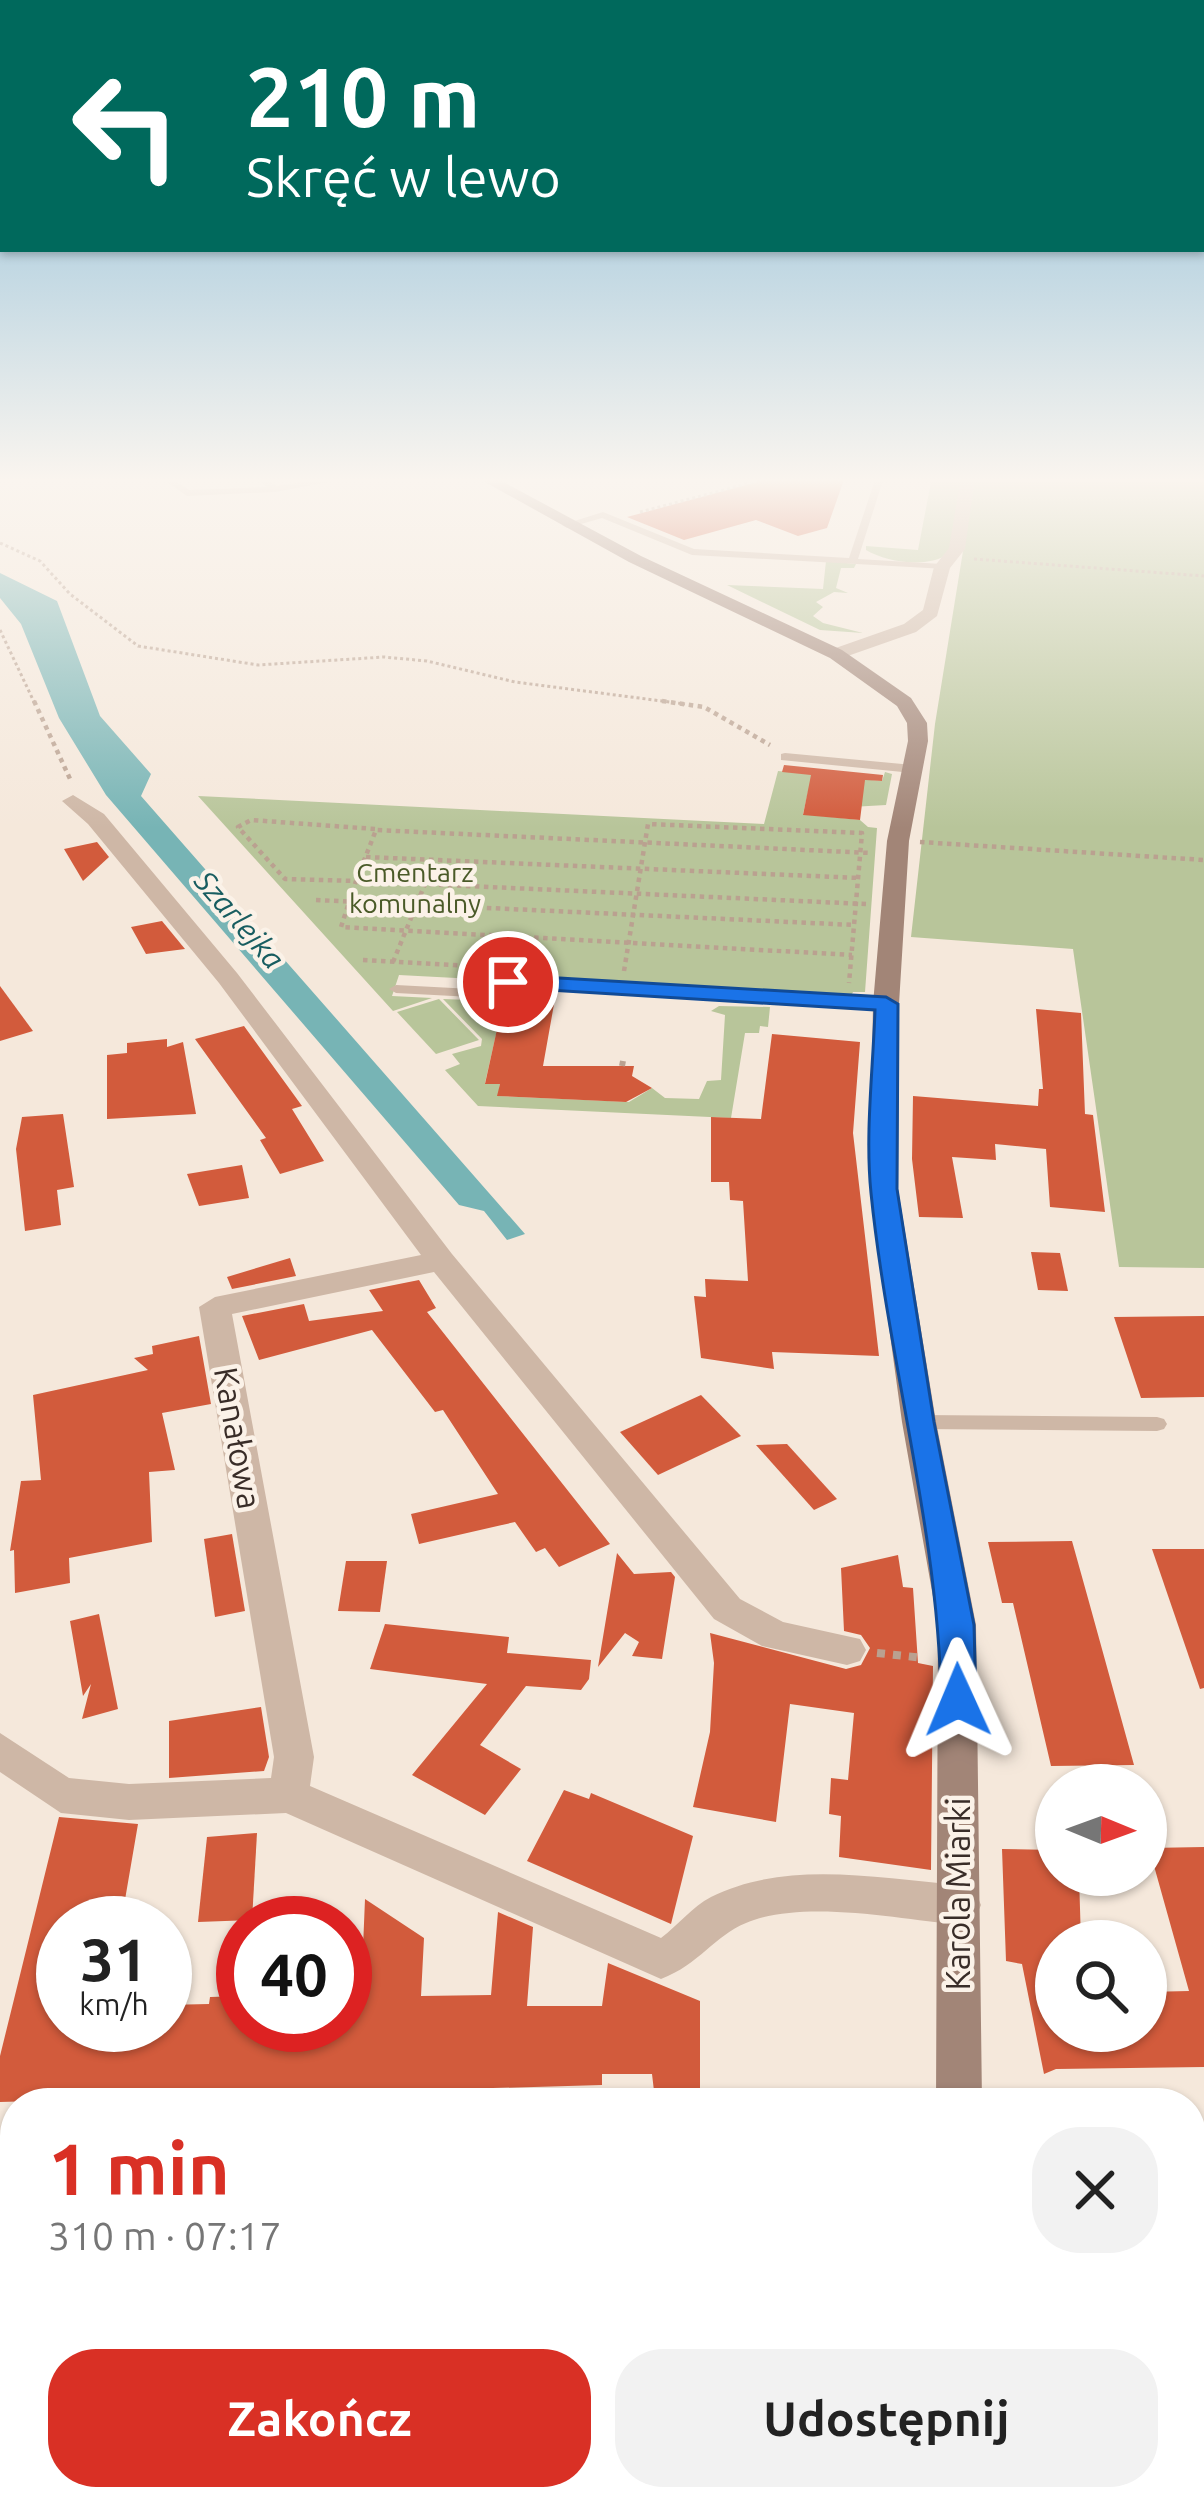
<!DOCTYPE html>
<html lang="pl">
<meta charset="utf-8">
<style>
body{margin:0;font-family:Ubuntu,sans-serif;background:#f2f2f2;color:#222;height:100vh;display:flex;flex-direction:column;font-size:45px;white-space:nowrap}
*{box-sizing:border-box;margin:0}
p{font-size:39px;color:#767676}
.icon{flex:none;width:66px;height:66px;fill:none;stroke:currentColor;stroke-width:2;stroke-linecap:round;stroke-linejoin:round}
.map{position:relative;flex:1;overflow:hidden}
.sheet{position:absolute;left:0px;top:2088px;width:1206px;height:423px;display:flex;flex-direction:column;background:#fff;border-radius:48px 48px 0 0;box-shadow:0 3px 9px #0004}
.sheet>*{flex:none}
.top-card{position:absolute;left:0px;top:0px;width:1206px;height:252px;box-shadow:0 3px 9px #0004;background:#00695c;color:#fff;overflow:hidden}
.needle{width:78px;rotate:91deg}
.controls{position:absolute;left:1035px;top:1764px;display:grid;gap:24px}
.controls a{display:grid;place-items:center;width:132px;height:132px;border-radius:50%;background:#fff;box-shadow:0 3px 9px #0004;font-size:60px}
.speed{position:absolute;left:36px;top:1896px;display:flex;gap:24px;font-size:60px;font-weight:700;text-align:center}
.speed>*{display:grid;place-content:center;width:156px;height:156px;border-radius:50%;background:#fff;box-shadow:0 3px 9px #0004;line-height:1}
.speed small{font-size:30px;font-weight:400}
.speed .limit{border:18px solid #d22;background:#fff;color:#111}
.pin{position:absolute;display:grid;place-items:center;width:102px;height:102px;color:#fff;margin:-51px;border:6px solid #fff;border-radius:50%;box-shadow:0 3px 12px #0007}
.me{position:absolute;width:132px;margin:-66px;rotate:359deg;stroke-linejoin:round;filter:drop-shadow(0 0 9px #0008)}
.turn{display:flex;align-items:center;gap:42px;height:252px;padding:0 48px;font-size:54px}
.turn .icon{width:156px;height:156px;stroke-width:2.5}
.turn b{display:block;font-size:84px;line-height:102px}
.round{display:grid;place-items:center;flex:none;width:126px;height:126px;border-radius:48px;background:#f2f2f2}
.overview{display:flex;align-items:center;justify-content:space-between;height:204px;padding:0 48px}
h1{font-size:72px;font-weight:700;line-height:90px;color:#d93025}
.cta{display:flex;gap:24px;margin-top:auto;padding:24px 48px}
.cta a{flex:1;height:138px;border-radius:48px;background:#d93025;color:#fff;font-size:48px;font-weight:700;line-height:138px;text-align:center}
.cta a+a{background:#f2f2f2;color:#222}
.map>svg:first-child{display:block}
</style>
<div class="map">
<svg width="1204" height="2510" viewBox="0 0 1204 2510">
<rect width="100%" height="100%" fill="#f5e8db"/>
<g fill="#b8c59a">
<path d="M932,477H962L949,554C927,568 888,563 866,550V546L918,550Z"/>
<polygon points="975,477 1204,477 1204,1268 1119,1267 1073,949 911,937 935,724"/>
<polygon points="826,561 856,564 854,568 841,568 836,588 848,593 834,592 816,602 823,607 813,616 823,623 863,633 820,630 727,585 823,589"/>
<polygon points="778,771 882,781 885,772 892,774 886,805 851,807 808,792 803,814 860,820 868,827 877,828 865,992 853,992 851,996 630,988 559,978 557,988 507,986 485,1083 500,1084 498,1096 629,1102 652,1088 665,1098 699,1099 707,1081 721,1080 725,1015 711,1011 719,1006 770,1007 768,1027 760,1026 759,1033 745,1033 731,1118 478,1106 445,1070 460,1064 452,1054 481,1046 482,1039 443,999 469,1000 475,979 399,975 392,996 432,998 393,1011 198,796 764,824"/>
<polygon points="439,999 479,1040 436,1054 397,1012"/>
</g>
<polygon fill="#77b4b5" points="0,573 57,601 100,716 151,774 141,796 525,1234 507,1240 484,1211 459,1205 106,795 59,718 21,624 0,598"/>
<g fill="#d25b3c">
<polygon points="759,477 845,477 827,528 798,536 756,520 684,540 627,517 757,482"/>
<polygon points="784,765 883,775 882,781 865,780 860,820 803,815 811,775 782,772"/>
<polygon points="97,842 109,857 83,881 64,849"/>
<polygon points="162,921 185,949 146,954 131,927"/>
<polygon points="0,986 33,1031 0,1041"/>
<polygon points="515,991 556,993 543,1066 634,1066 632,1076 652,1088 626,1102 497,1096 500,1084 485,1084 505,993"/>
<polygon points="1036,1009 1081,1013 1085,1114 1093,1115 1105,1212 1050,1207 1046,1149 995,1144 996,1160 952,1157 963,1218 919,1217 912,1159 913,1096 1038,1106 1039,1089 1043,1089"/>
<polygon points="244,1026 302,1106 292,1109 324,1161 280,1174 260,1140 266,1138 195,1039"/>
<polygon points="772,1034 860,1042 853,1133 879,1356 772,1352 774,1369 701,1358 694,1296 706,1297 705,1279 748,1281 743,1201 730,1200 729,1182 711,1182 711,1117 761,1119"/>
<polygon points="167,1039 167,1047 183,1042 196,1114 107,1119 107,1055 127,1053 127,1043"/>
<polygon points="63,1114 74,1187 57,1190 61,1225 25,1231 16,1149 22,1117"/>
<polygon points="242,1165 249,1198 199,1206 187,1174"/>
<polygon points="1031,1252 1060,1253 1068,1291 1038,1290"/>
<polygon points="290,1258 296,1276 232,1289 227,1277"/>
<polygon points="419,1280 436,1308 427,1312 610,1544 559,1567 545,1548 536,1552 515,1522 419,1544 411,1514 498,1494 443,1410 435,1412 372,1330 259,1360 242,1316 304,1304 309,1321 383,1311 369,1290"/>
<polygon points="1204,1316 1204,1397 1141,1398 1114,1317"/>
<polygon points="199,1336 211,1404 162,1413 175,1470 149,1472 152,1542 69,1558 70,1583 15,1593 14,1550 10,1551 21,1481 41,1480 33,1395 148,1370 134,1358 153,1354 152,1346"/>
<polygon points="701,1395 741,1436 658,1475 620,1432"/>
<polygon points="787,1444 837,1499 814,1510 756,1445"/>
<polygon points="232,1534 245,1611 215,1617 204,1539"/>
<polygon points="1072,1541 1089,1602 1134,1765 1051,1766 1013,1603 1002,1603 988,1542"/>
<polygon points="1152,1549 1204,1549 1204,1688 1200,1689"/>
<polygon points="617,1553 634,1574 671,1572 675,1577 662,1659 632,1656 639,1642 625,1633 598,1667"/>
<polygon points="898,1555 903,1587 913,1588 918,1663 933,1666 931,1870 839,1857 841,1816 829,1814 831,1778 848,1780 854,1713 790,1704 776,1822 693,1807 710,1732 714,1663 710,1633 846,1669 861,1665 870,1648 861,1635 844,1631 841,1568"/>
<polygon points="346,1561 387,1561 380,1612 338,1611"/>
<polygon points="99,1614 118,1709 82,1719 91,1684 83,1696 70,1621"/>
<polygon points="385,1624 509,1637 507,1653 591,1660 589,1679 581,1690 526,1686 480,1745 521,1769 485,1815 412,1775 487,1684 370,1669"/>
<polygon points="261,1707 269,1757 264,1771 169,1778 169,1721"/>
<polygon points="564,1790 589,1799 591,1793 693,1836 671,1924 527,1861"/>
<polygon points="59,1817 138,1824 121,1923 63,1923 63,2025 165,2025 165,2005 209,2004 210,1997 243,1996 243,2025 345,2025 345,1997 361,1997 365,1899 424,1938 421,1996 491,1995 498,1912 533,1927 527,2006 602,2006 608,1963 700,2001 700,2092 654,2091 652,2074 602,2074 602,2085 0,2102 0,2056"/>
<polygon points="257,1833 252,1920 198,1922 207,1837"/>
<polygon points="1204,1847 1204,2067 1056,2069 1044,2074 1022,1964 1006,1961 1002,1849 1056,1850 1056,1875 1079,1876 1081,1941 1056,1941 1056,2031 1146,2031 1146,1992 1189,1991 1149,1848"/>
</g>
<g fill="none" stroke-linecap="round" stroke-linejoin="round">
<g stroke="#baa190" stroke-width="3" stroke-dasharray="3 3" stroke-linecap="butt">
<polyline points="0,481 24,477"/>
<polyline points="640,512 754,482 756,477"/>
<polyline points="0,543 40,561 70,594 138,646 258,665 384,657 427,661 515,682 685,704"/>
<polyline points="974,559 1204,576"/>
<polyline points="0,630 35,704"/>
</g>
<g stroke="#baa190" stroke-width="4.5" stroke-dasharray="4.5 4.5" stroke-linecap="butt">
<polyline points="34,701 71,781"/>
<polyline points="662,701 704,707 770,745"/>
<polyline points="375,829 251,820 238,827 285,879 356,881 341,927 852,955"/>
<polyline points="920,842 1204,860"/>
<polyline points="366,857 860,878"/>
<polyline points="316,900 855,925"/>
<polyline points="866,904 356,881 376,830 871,853"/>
<polyline points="363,960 490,967"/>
<polyline points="393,962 425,884"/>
<polyline points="624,971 648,824 862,833 849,983"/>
</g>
<polyline stroke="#baa190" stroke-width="6" stroke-dasharray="6 6" stroke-linecap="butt" points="622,1066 623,1061"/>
<polyline stroke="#baa190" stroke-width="8" stroke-dasharray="8 8" stroke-linecap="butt" points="877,1653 924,1658"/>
<g fill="#ceb7a6" fill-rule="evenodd">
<polygon points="160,477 170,477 189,490 267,487 256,477 265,477 277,486 335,477 355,477 275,492 187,496"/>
<polygon points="876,477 884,477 858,559 942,564 946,565 946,569 692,555 602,518 567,528 562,525 603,512 694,549 849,558"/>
<polygon points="785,753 913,765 919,769 913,773 781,760 781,754"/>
<polygon points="515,978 886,999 894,1004 886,1009 515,986 472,997 396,993 389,989 396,985 472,989"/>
<polygon points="919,1415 1157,1417 1164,1419 1167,1424 1164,1429 1157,1431 919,1429 912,1427 909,1422 912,1417"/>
<polygon points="15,2206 15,2334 4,2330 0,2320 0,2223 5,2211"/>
<polygon points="15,2404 15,2494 11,2502 0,2507 0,2418 4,2409"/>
</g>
<g fill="#ceb7a6" fill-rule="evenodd">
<polygon points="961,477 975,477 965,549 950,568 937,616 916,632 842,658 830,658 830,650 904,624 923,610 934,567 949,548"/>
<path d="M73,795L104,814L237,973L452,1254L740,1599L783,1622L860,1639L866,1650L860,1661L847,1665L762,1646L714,1619L434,1272L232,1314L314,1757L310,1786L661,1938C678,1925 692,1907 711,1897C788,1859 878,1879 960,1885L975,1891L981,1905L975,1919L960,1925C899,1919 803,1899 746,1923C714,1936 700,1964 661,1979L286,1813L129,1820L61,1813L0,1772V1733L69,1778L129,1784L271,1778L274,1757L199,1307L215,1297L421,1255L219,983L88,824L62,801Z"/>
</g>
<g fill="#a28577" fill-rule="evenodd">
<polygon points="476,477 494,477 641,556 842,650 911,698 927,723 928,741 909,841 899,1004 898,1189 936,1422 976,1625 982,2103 936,2103 938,1625 902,1422 870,1189 873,1004 887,841 908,741 907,723 897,706 830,658 629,562"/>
<rect x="1191" y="2123" width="13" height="48"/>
<rect x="0" y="2161" width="15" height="48"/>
<rect x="934" y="2496" width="54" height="14"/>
</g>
</g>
<linearGradient id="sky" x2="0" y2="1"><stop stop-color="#7bb4d4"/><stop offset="0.58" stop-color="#faf5ef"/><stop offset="1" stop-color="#faf5ef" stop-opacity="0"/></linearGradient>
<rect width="1204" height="828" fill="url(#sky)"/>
<path fill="#1a73e8" stroke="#114b97" stroke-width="3" d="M508,975L886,997L898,1004L897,1189L934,1422L974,1625L976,1700L971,1711L958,1715L946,1711L941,1700C939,1533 888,1361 871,1193C865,1134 873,1070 875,1010L500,987V977Z"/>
<g text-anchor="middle" stroke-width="9" stroke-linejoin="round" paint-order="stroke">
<g font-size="27" fill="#4a5a28" stroke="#fbf2e8">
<text x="415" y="882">Cmentarz<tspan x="415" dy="31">komunalny</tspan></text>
</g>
<g font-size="30" font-style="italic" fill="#185d60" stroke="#fbf2e8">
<text transform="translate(239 920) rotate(49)" y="10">Szarlejka</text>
</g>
<g font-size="33" fill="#392d28" stroke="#fbf2e8">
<text transform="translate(238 1438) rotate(80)" y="12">Kanałowa</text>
<text transform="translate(958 1894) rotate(-90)" y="12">Karola Miarki</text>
</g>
</g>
</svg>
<div class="controls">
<a><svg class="needle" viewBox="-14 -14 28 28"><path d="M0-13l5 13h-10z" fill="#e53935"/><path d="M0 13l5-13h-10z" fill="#767676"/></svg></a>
<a><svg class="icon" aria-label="search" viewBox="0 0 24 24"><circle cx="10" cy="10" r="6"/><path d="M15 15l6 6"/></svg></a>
</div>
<div class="speed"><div>31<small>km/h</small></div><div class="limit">40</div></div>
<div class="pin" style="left:508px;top:982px;background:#d93025"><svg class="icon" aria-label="arrive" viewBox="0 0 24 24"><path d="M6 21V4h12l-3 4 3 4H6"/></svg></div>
<svg class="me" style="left:958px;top:1700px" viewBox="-20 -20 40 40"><path d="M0-17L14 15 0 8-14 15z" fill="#1a73e8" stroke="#fff" stroke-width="4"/></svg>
<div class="top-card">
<div class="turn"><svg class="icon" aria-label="left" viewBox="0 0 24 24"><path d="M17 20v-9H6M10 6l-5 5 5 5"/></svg><div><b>210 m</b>Skręć w lewo</div></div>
</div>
<section class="sheet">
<div class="overview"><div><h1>1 min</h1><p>310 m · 07:17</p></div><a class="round"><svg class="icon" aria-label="close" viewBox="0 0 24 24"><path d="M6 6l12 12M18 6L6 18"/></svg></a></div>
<div class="cta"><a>Zakończ</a><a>Udostępnij</a></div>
</section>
</div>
